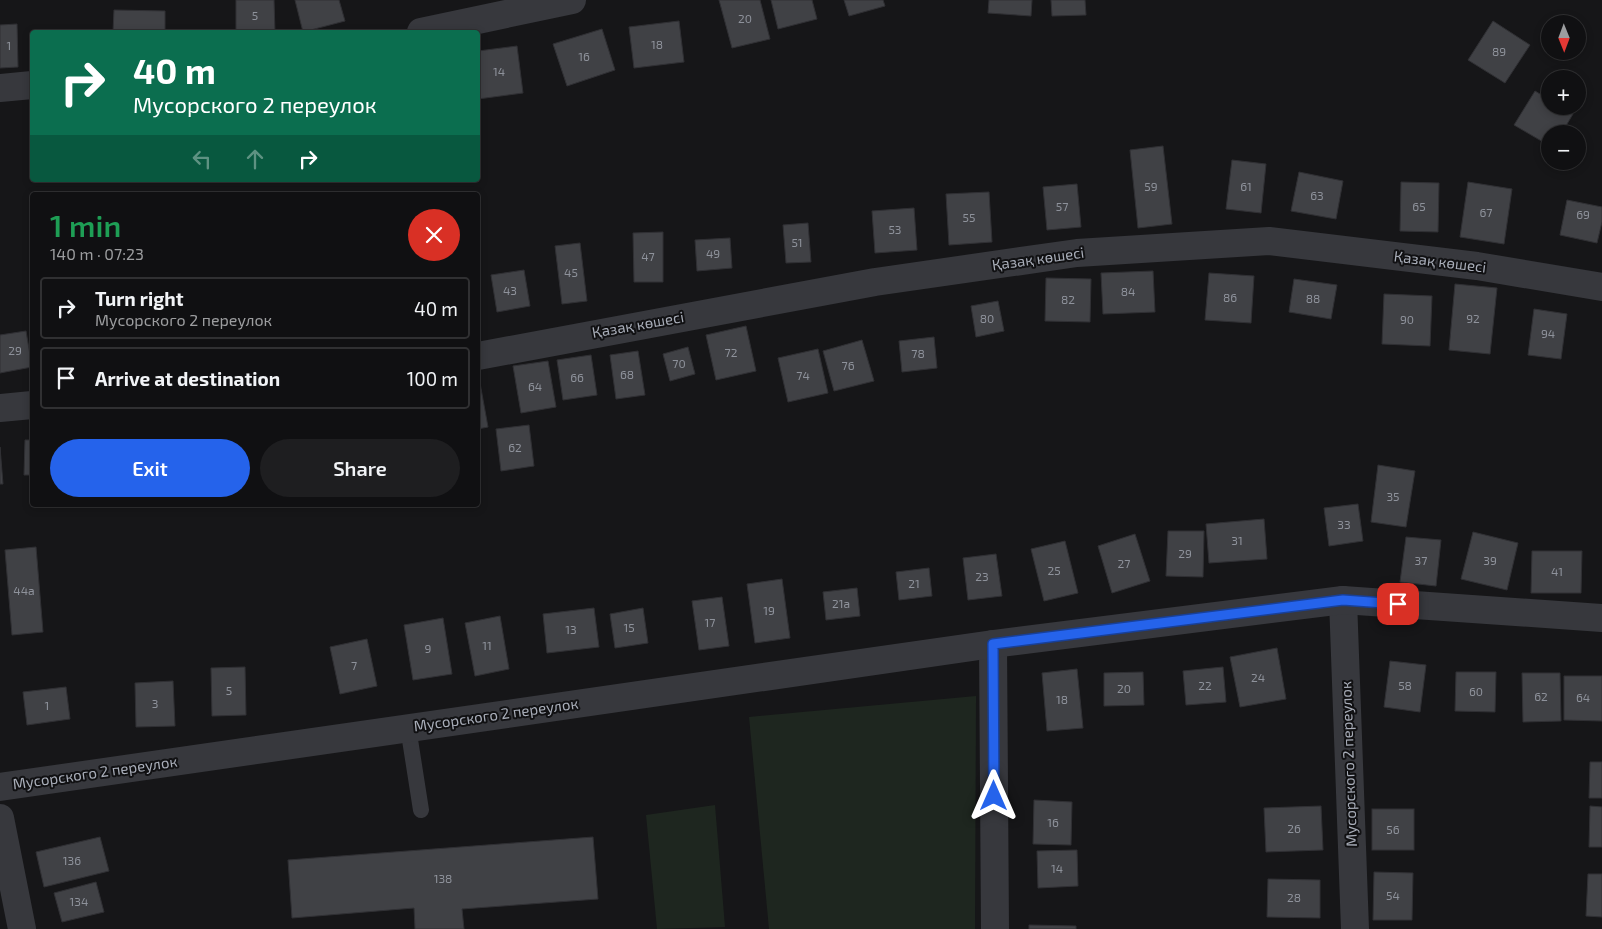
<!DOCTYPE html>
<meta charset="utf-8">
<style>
body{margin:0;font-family:"Exo 2",sans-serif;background:#1e1e20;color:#f1f3f6;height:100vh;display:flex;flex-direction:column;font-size:19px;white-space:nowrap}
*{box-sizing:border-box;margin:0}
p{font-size:16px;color:#9c9d9f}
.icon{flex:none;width:28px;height:28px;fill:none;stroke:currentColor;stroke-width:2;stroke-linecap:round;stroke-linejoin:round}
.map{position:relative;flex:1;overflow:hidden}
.details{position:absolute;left:30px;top:192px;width:450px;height:315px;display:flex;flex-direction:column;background:#101012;border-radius:5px;box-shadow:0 2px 8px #0003,0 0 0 1px #303032}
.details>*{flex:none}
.top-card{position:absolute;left:30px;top:30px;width:450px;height:152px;border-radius:5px;box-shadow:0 2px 8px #0003,0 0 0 1px #303032;background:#0b6e4f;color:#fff;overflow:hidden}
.needle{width:32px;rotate:179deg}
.controls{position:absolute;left:1541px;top:15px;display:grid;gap:10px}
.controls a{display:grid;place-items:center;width:45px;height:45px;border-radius:50%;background:#101012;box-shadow:0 2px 8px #0003,0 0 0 1px #303032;font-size:25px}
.pin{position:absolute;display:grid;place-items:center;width:42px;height:42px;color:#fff;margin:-21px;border-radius:10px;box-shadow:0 2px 8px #0006}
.me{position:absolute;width:55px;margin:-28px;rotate:0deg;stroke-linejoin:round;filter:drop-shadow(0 0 4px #0008)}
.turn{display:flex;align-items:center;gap:18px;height:105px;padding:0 20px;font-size:22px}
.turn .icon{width:65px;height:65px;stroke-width:2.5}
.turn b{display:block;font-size:35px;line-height:42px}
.lanes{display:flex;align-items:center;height:48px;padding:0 20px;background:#0003;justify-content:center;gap:25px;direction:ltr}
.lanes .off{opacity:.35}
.round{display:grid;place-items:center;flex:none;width:52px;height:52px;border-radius:26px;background:#1e1e20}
.overview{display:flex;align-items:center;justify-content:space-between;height:85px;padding:0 20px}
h1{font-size:30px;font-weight:600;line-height:38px;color:#1e9e55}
.button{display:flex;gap:10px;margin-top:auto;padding:10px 20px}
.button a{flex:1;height:58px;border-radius:30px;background:#2563eb;color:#fff;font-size:20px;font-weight:600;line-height:58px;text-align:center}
.button a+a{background:#1e1e20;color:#f1f3f6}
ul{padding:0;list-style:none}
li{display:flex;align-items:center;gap:15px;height:62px;margin:0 10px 8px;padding:0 10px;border:2px solid #303032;border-radius:5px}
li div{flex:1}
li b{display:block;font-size:19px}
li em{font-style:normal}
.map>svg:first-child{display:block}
</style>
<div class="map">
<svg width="1602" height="929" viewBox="0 0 1602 929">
<rect width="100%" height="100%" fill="#161618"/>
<g fill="#1e261f">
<polygon points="976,696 975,929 769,929 749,717"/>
<polygon points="715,805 725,927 657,929 646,815"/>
</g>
<g fill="#404145" stroke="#303034">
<polygon points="236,0 274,0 275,32 236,32"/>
<polygon points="295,0 339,0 345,21 303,32"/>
<polygon points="719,0 760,0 770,39 732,48"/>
<polygon points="771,0 812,0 817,19 778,29"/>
<polygon points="844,0 883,0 885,6 849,16"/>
<polygon points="989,0 1032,0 1031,16 988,13"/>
<polygon points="1051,0 1085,0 1086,15 1052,16"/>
<polygon points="114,10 165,11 165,32 113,32"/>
<polygon points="679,21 684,62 634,68 629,27"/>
<polygon points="1493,21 1530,45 1505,83 1468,60"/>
<polygon points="17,24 18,67 0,68 0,25"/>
<polygon points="602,29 615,70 567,86 553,44"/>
<polygon points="517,46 523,93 478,99 478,51"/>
<polygon points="1535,91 1550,100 1550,106 1561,106 1573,114 1561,134 1550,134 1550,146 1514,125"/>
<polygon points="1163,146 1172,224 1138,228 1130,150"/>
<polygon points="1232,160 1266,164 1261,213 1226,209"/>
<polygon points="1299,172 1343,181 1336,219 1291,211"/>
<polygon points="1401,182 1439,183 1438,232 1400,231"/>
<polygon points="1468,182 1512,189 1504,244 1460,237"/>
<polygon points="1077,184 1081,227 1047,230 1043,187"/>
<polygon points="989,192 992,242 949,245 946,194"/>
<polygon points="1567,200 1602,207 1602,222 1597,243 1560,235"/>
<polygon points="914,208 917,250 875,253 872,211"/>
<polygon points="808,223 811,262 786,263 783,225"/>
<polygon points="663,232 663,282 634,282 633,233"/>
<polygon points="730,238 732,268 697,271 695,240"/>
<polygon points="580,243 587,301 562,304 555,246"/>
<polygon points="524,270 530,306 497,312 491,275"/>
<polygon points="1153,271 1155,312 1103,314 1101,273"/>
<polygon points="1209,273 1254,276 1251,323 1205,320"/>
<polygon points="1046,278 1091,279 1090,322 1045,321"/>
<polygon points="1294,279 1337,285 1331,319 1289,312"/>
<polygon points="1455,284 1497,288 1490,354 1449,350"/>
<polygon points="1384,294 1432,296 1430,346 1382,344"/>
<polygon points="998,301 1004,331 976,337 971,306"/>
<polygon points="1534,309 1567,314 1561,359 1528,355"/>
<polygon points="746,326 756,371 716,380 706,335"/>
<polygon points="26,331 32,367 0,373 0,335"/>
<polygon points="934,337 937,368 902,372 899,341"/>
<polygon points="862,340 874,381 834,391 823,351"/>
<polygon points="688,347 695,374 670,381 663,354"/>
<polygon points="818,349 828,393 788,402 778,358"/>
<polygon points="638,351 645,395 616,399 610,355"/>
<polygon points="591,355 597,395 563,400 557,360"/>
<polygon points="548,361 556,407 521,413 513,366"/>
<polygon points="478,372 488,427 478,429"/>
<polygon points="529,425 534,466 501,471 496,429"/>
<polygon points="25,440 32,440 32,475 24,475"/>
<polygon points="0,447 3,484 0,484"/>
<polygon points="1378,465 1415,471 1406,527 1371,522"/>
<polygon points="1358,504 1363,541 1329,546 1324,508"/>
<polygon points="1264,519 1267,559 1209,563 1206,524"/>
<polygon points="1168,531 1204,531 1203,577 1166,576"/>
<polygon points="1473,532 1518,543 1507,590 1461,579"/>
<polygon points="1135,534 1150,581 1112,593 1098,546"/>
<polygon points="1406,537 1441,540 1436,586 1400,582"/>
<polygon points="1065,541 1078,593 1044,601 1031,549"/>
<polygon points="36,547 43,632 12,635 5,550"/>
<polygon points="1532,551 1582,551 1581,593 1531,593"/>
<polygon points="996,554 1002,596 968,600 963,558"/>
<polygon points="929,568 932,596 899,600 896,572"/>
<polygon points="782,579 790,638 755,643 747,584"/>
<polygon points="857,588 860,616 826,620 823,592"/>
<polygon points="722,597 729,646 699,650 692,601"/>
<polygon points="594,608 599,647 547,653 543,614"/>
<polygon points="643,608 648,643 615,648 610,614"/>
<polygon points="500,616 509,669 475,676 465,623"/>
<polygon points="443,618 452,674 413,680 404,625"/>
<polygon points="367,639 377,686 340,694 330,647"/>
<polygon points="1277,648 1286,699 1240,707 1230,657"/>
<polygon points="1390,661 1426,665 1420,712 1384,707"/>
<polygon points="245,667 246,715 212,716 211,668"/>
<polygon points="1223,667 1226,702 1186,705 1183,671"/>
<polygon points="1077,669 1083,728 1047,731 1042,673"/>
<polygon points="1143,672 1144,705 1104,706 1104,673"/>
<polygon points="1456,672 1496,672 1495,712 1455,711"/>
<polygon points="1522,673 1560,673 1561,721 1523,722"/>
<polygon points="1564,676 1602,676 1602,721 1564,720"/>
<polygon points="173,681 175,726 136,727 135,683"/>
<polygon points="66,687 70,719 27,725 23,692"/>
<polygon points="1590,762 1602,762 1602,798 1589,798"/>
<polygon points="1034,800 1072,802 1071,845 1033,844"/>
<polygon points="1321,806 1323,850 1266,852 1264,808"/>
<polygon points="1590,806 1602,807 1602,847 1589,847"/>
<rect x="1372" y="809" width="42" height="41"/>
<polygon points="100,837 109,871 44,887 36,852"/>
<polygon points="593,837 598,899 462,909 464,929 415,929 414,908 292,918 288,860"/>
<polygon points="1077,850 1078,886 1038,888 1037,851"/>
<polygon points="1374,872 1413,873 1412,920 1373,920"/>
<polygon points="1588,874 1602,874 1602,917 1586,916"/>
<polygon points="1268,879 1320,880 1320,918 1267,917"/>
<polygon points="96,882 104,912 62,922 54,893"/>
<polygon points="1029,925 1076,926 1076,929 1029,929"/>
</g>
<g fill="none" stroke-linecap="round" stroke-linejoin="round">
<polyline stroke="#37383d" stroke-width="16" points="408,727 421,810"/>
<g stroke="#37383d" stroke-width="28">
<polyline points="421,32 572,0"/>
<polyline points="0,88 32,85"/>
<polyline points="478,356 875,282 1077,253 1269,241 1477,266 1602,287"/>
<polyline points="0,408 32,405"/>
<polyline points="1343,600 1355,929"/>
<polyline points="993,644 995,929"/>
<polyline points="0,787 993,644 1343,600 1602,618"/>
<polyline points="0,818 22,929"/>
</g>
</g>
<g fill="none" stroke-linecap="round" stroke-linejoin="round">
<defs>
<polyline id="route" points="994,796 993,644 1343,600 1398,604"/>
</defs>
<use href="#route" stroke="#184099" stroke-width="12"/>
<use href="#route" stroke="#2563eb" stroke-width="9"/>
</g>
<g text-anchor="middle" stroke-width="4" stroke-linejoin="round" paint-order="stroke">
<g font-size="12" fill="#8e929b">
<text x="255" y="20">5</text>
<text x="745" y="23">20</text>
<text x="657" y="49">18</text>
<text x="9" y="50">1</text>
<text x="1499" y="56">89</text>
<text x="584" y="61">16</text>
<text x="499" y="76">14</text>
<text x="1151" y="191">59</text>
<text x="1246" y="191">61</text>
<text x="1317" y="200">63</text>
<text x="1062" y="211">57</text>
<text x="1419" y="211">65</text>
<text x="1486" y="217">67</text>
<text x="1583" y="219">69</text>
<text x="969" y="222">55</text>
<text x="895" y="234">53</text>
<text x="797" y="247">51</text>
<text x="713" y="258">49</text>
<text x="648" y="261">47</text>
<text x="571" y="277">45</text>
<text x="510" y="295">43</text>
<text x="1128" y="296">84</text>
<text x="1230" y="302">86</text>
<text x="1313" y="303">88</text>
<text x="1068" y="304">82</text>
<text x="987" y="323">80</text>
<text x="1473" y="323">92</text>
<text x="1407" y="324">90</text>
<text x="1548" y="338">94</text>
<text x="15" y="355">29</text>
<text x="731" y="357">72</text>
<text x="918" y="358">78</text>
<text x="679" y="368">70</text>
<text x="848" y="370">76</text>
<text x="627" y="379">68</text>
<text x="803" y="380">74</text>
<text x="577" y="382">66</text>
<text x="535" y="391">64</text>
<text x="515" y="452">62</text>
<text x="1393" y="501">35</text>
<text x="1344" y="529">33</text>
<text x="1237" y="545">31</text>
<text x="1185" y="558">29</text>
<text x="1421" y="565">37</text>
<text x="1490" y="565">39</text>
<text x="1124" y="568">27</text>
<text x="1054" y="575">25</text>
<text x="1557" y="576">41</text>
<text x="982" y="581">23</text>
<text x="914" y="588">21</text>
<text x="24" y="595">44а</text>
<text x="841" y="608">21а</text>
<text x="769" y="615">19</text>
<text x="710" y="627">17</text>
<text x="629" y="632">15</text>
<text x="571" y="634">13</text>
<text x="487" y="650">11</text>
<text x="428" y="653">9</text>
<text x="354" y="670">7</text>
<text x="1258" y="682">24</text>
<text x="1205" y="690">22</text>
<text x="1405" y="690">58</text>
<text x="1124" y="693">20</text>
<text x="229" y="695">5</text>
<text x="1476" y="696">60</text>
<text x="1541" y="701">62</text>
<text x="1583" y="702">64</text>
<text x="1062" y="704">18</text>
<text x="155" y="708">3</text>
<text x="47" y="710">1</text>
<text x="1053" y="827">16</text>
<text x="1294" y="833">26</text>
<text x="1393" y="834">56</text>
<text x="72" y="865">136</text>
<text x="1057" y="873">14</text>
<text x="443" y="883">138</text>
<text x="1393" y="900">54</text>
<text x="1294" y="902">28</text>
<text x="79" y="906">134</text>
</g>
<g font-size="15" fill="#a8adb8" stroke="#111113">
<text transform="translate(1038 259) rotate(-8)" y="5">Қазақ көшесі</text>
<text transform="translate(1440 262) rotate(7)" y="5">Қазақ көшесі</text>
<text transform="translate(638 325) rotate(-10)" y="5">Қазақ көшесі</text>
<text transform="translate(496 715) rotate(-8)" y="5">Мусорского 2 переулок</text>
<text transform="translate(1349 764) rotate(-92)" y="5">Мусорского 2 переулок</text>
<text transform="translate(95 773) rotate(-8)" y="5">Мусорского 2 переулок</text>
</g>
</g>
</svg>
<div class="controls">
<a><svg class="needle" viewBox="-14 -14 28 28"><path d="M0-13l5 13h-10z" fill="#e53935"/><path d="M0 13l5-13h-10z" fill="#9c9d9f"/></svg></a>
<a>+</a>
<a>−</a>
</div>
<div class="pin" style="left:1398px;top:604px;background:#d93025"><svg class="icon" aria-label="arrive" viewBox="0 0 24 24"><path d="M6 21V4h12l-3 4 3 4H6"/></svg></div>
<svg class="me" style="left:994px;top:796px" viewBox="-20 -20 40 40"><path d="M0-17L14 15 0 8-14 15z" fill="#2563eb" stroke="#fff" stroke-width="4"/></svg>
<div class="top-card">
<div class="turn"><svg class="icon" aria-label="right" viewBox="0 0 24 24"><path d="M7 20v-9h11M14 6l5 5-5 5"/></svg><div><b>40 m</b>Мусорского 2 переулок</div></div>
<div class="lanes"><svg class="icon off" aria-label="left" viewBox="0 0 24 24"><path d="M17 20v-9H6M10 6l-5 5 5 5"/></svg><svg class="icon off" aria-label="ahead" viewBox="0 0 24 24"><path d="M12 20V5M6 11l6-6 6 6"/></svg><svg class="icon" aria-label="right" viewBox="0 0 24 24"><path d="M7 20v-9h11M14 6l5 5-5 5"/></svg></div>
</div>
<section class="details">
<div class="overview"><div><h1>1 min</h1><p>140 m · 07:23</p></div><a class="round" style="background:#d93025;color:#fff"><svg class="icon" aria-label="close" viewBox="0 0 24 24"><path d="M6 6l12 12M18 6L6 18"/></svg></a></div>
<ul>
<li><svg class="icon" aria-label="right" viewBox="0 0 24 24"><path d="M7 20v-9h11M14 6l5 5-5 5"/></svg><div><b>Turn right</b><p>Мусорского 2 переулок</p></div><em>40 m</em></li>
<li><svg class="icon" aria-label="arrive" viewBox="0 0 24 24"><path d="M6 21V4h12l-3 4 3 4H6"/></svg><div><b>Arrive at destination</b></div><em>100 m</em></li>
</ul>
<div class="button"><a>Exit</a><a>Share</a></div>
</section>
</div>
